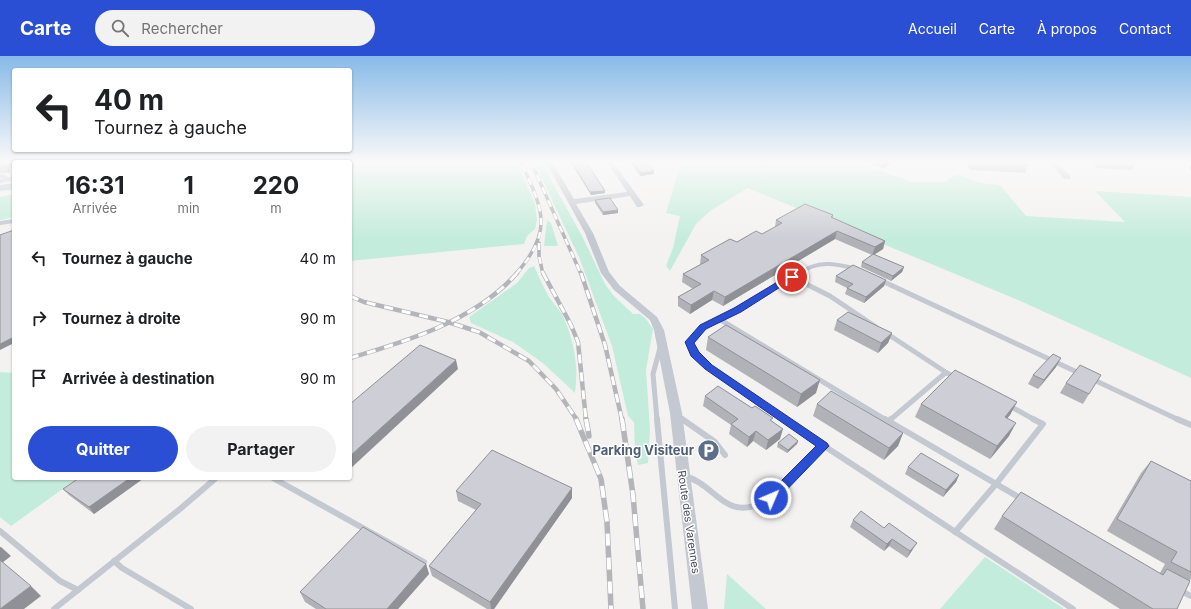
<!DOCTYPE html>
<html lang="fr">
<meta charset="utf-8">
<style>
body{margin:0;font-family:Inter,sans-serif;background:#f2f2f2;color:#202124;height:100vh;display:flex;flex-direction:column;font-size:15px;white-space:nowrap}
*{box-sizing:border-box;margin:0}
p{font-size:13px;color:#757577}
.icon{flex:none;width:22px;height:22px;fill:none;stroke:currentColor;stroke-width:2;stroke-linecap:round;stroke-linejoin:round}
.map{position:relative;flex:1;overflow:hidden}
.panel{position:absolute;left:12px;top:104px;width:340px;height:320px;display:flex;flex-direction:column;background:#fff;border-radius:4px;box-shadow:0 1px 3px #0004}
.panel>*{flex:none}
.hud{position:absolute;left:12px;top:12px;width:340px;height:84px;border-radius:4px;box-shadow:0 1px 3px #0004;background:#fff;color:#202124;overflow:hidden}
.pin{position:absolute;display:grid;place-items:center;width:34px;height:34px;color:#fff;margin:-17px;border:2px solid #fff;border-radius:50%;box-shadow:0 1px 4px #0007}
.me{position:absolute;width:44px;margin:-22px;rotate:45deg;stroke-linejoin:round;filter:drop-shadow(0 0 3px #0008)}
.turn{display:flex;align-items:center;gap:14px;height:84px;padding:0 16px;font-size:18px}
.turn .icon{width:52px;height:52px;stroke-width:2.5}
.turn b{display:block;font-size:28px;line-height:34px}
.eta{display:flex;justify-content:space-evenly;align-items:center;height:68px;text-align:center}
.eta b{font-size:24px;font-weight:700;line-height:28px}
.button{display:flex;gap:8px;margin-top:auto;padding:8px 16px}
.button a{flex:1;height:46px;border-radius:24px;background:#2a4ed4;color:#fff;font-size:16px;font-weight:700;line-height:46px;text-align:center}
.button a+a{background:#f2f2f2;color:#202124}
ul{padding:0;list-style:none}
li{display:flex;align-items:center;gap:12px;height:60px;padding:0 16px}
li div{flex:1}
li b{display:block;font-size:15px}
li em{font-style:normal}
header{display:flex;align-items:center;gap:24px;box-sizing:border-box;height:56px;padding:0 20px;background:#2a4ed4;color:#fff}
header strong{font-size:19px}
nav{display:flex;gap:22px;margin-inline-start:auto;font-size:14px}
.search{width:280px;height:36px;background:#f2f2f2;display:flex;align-items:center;gap:10px;box-sizing:border-box;padding:0 14px;border-radius:22px;color:#757577;font-size:15px}
.map>svg:first-child{display:block}
</style>
<header>
<strong>Carte</strong>
<div class="search"><svg class="icon" aria-label="search" viewBox="0 0 24 24"><circle cx="10" cy="10" r="6"/><path d="M15 15l6 6"/></svg>Rechercher</div>
<nav><a>Accueil</a><a>Carte</a><a>À propos</a><a>Contact</a></nav>
</header>
<div class="map">
<svg width="1191" height="553" viewBox="0 0 1191 553">
<rect width="100%" height="100%" fill="#f3f2f1"/>
<g fill="#c4ecdc">
<polygon points="343,106 517,106 535,148 537,164 535,173 527,180 524,188 350,205 350,106"/>
<polygon points="534,106 541,106 582,180 605,228 613,239 633,258 640,258 646,263 653,273 646,314 650,374 648,407 638,409 635,396 634,366 628,360 612,290 579,201"/>
<polygon points="681,106 855,106 912,126 944,126 957,118 980,127 1000,129 1026,160 1125,166 1095,135 1191,141 1191,322 1018,244 748,132 710,155 696,168 670,215 666,210 673,192 680,160 666,157"/>
<polygon points="14,138 14,161 0,164 0,141"/>
<polygon points="547,164 551,167 558,190 544,190"/>
<path d="M534,210C539,220 543,231 549,241C553,247 558,252 562,258C574,284 579,309 575,337L544,308L513,286L471,267L469,261L517,227L529,212Z"/>
<polygon points="0,316 14,317 14,422 78,422 11,470 0,461"/>
<polygon points="985,501 1063,552 1063,553 940,553"/>
<polygon points="727,518 766,553 724,553"/>
</g>
<g fill="none" stroke-linecap="round" stroke-linejoin="round">
<g stroke="#c3c8d1" stroke-width="4">
<polyline points="110,106 112,106"/>
<polyline points="0,120 4,120 8,123"/>
<polyline points="0,125 14,122"/>
<polyline points="0,167 14,165"/>
<path d="M797,218C819,204 833,207 857,213"/>
</g>
<g stroke="#c3c8d1" stroke-width="5">
<polyline points="792,221 830,240 876,271"/>
<polyline points="880,224 1081,318"/>
<polyline points="719,263 886,364"/>
<polyline points="886,277 947,317"/>
<polyline points="1092,323 1179,364"/>
<polyline points="1008,349 1035,364"/>
<polyline points="677,359 683,364"/>
<polyline points="657,364 653,318 660,292"/>
<polyline points="784,364 708,311 695,298 690,286 703,271 737,254 798,217"/>
<polyline points="890,364 944,318 947,317 955,321"/>
</g>
<g stroke="#c3c8d1" stroke-width="6">
<polyline points="657,363 675,553"/>
<polyline points="682,363 715,386 725,399"/>
<polyline points="783,363 1073,553"/>
<polyline points="885,363 1022,443"/>
<polyline points="1177,363 1191,369"/>
<polyline points="888,365 891,363"/>
<path d="M684,420C701,424 711,437 725,446C752,464 777,436 795,418C804,409 814,399 823,390"/>
<polyline points="273,422 424,506"/>
<polyline points="0,475 60,525 78,534"/>
<polyline points="955,476 996,428 1043,368 1033,363"/>
<polyline points="114,505 122,512 191,553"/>
<polyline points="1179,534 1191,540"/>
<polyline points="54,553 180,453 216,422"/>
</g>
<g fill="#c3c8d1" fill-rule="evenodd">
<polygon points="546,106 552,106 574,143 627,136 607,106 613,106 644,149 640,151 637,151 630,140 576,148 593,177 609,216 620,230 657,261 664,274 682,357 708,553 692,553 670,357 654,274 650,264 614,234 601,217 585,177"/>
<polygon points="1049,106 1055,106 1070,119 1070,123 1064,123"/>
</g>
<polygon fill="#c6cad8" fill-rule="evenodd" points="14,127 14,133 0,135 0,129"/>
<defs>
<g id="rail-far2">
<polyline points="531,106 581,218"/>
<polyline points="539,187 539,200 543,218"/>
<path d="M516,218C555,173 542,153 521,106"/>
</g>
<g id="rail-far1">
<polyline points="543,217 571,269 578,286 586,364"/>
<polyline points="581,217 605,289 622,364"/>
<polyline points="350,240 364,246 448,266 479,276 529,305 556,333 577,364"/>
<path d="M350,302C408,285 476,264 517,217"/>
</g>
<g id="rail">
<polyline points="576,363 601,423 607,466 611,553"/>
<polyline points="586,363 589,380"/>
<polyline points="622,363 633,439 643,553"/>
</g>
</defs>
<use href="#rail-far2" stroke="#b4b5ba" stroke-width="3.5"/>
<use href="#rail-far1" stroke="#b4b5ba" stroke-width="4.5"/>
<use href="#rail" stroke="#b4b5ba" stroke-width="5.5"/>
<use href="#rail-far2" stroke="#fff" stroke-width="2.5" stroke-dasharray="7" stroke-linecap="butt"/>
<use href="#rail-far1" stroke="#fff" stroke-width="3" stroke-dasharray="9" stroke-linecap="butt"/>
<use href="#rail" stroke="#fff" stroke-width="4" stroke-dasharray="12" stroke-linecap="butt"/>
</g>
<g fill="#b1b2b8">
<polygon points="0,106 11,106 12,107 9,117 0,117"/>
<polygon points="570,106 586,106 605,135 605,137 591,139"/>
<polygon points="630,106 647,106 654,115 654,118 640,120"/>
<polygon points="865,106 894,106 883,112"/>
<polygon points="965,106 1025,106 1028,109 1025,117 971,114"/>
<polygon points="1090,106 1136,106 1132,114 1097,112"/>
<polygon points="1191,108 1191,114 1189,112"/>
<polygon points="595,144 618,157 603,159 595,147"/>
<polygon points="833,159 833,162 885,185 883,193 874,199 904,211 902,216 891,225 861,211 862,206 872,199 835,183 723,250 712,244 690,258 678,250 678,241 693,233 682,226 683,218 701,208 700,208 701,199 737,186 762,178 775,171 776,164"/>
<polygon points="836,220 886,224 884,230 864,247 845,238 847,232 835,226"/>
<polygon points="837,264 892,278 888,287 878,297 834,274"/>
<polygon points="708,281 816,337 797,351 706,294"/>
<polygon points="1056,311 1038,333 1028,328 1033,319"/>
<polygon points="1066,327 1089,338 1083,348 1060,337"/>
<polygon points="705,340 772,365 780,383 766,394 753,385 747,391 729,378 731,369 703,350"/>
<polygon points="1017,346 1010,359 1007,362 1009,380 990,403 915,361 921,348"/>
<polygon points="817,348 903,377 898,390 884,404 813,360"/>
<polygon points="798,385 797,388 787,397 777,391 778,387"/>
<polygon points="1151,405 1191,425 1191,523 1189,525 1177,553 1120,553 994,473 1002,460 1160,517 1165,508 1107,475 1141,417"/>
<polygon points="908,411 959,419 956,426 943,441 905,418"/>
<polygon points="79,422 144,422 94,458 69,439 63,433"/>
<polygon points="572,432 572,442 494,553 487,553 432,520 429,510 476,454 458,445 456,435"/>
<polygon points="853,464 913,493 907,502 889,490 884,495 850,471"/>
<polygon points="426,508 429,518 398,553 316,553 305,546 300,536"/>
</g>
<g fill="#909196">
<polygon points="6,106 11,106 12,107 9,117 5,109"/>
<polygon points="885,106 894,106 883,112"/>
<polygon points="654,115 654,118 640,120 641,117"/>
<polygon points="605,135 605,137 591,139 590,136"/>
<polygon points="618,154 618,157 603,159 603,156"/>
<polygon points="837,175 835,183 723,250 725,241"/>
<polygon points="885,185 883,193 872,200 875,191"/>
<polygon points="904,211 902,216 891,225 893,220"/>
<polygon points="886,224 884,230 864,247 866,241"/>
<polygon points="714,235 712,244 690,258 691,249"/>
<polygon points="892,277 888,287 878,297 881,287"/>
<polygon points="14,281 14,287 0,294 0,288"/>
<polygon points="1061,302 1056,311 1038,333 1044,324"/>
<polygon points="456,304 458,313 350,413 350,400"/>
<polygon points="820,324 816,337 797,351 801,338"/>
<polygon points="1017,346 1010,359 998,374 1005,361"/>
<polygon points="1016,367 1009,380 990,403 997,390"/>
<polygon points="783,373 780,383 766,394 768,384"/>
<polygon points="756,375 753,385 747,391 749,381"/>
<polygon points="903,377 898,390 884,404 889,392"/>
<polygon points="798,385 797,388 787,397 788,394"/>
<polygon points="959,419 956,426 943,441 946,434"/>
<polygon points="130,422 144,422 94,458 89,451"/>
<polygon points="572,432 572,442 494,553 491,553 490,546"/>
<polygon points="892,483 889,490 884,495 887,488"/>
<polygon points="917,487 907,502 910,495"/>
<polygon points="0,491 1,491 11,500 2,507 0,505"/>
<polygon points="426,508 429,518 398,553 387,553"/>
<polygon points="31,530 41,540 24,553 0,553"/>
</g>
<g fill="#cecfd6" stroke="#909196">
<polygon points="0,106 6,106 5,109 0,109"/>
<polygon points="572,106 586,106 605,135 590,136"/>
<polygon points="632,106 647,106 654,115 641,117"/>
<polygon points="974,106 1025,106 1028,109"/>
<polygon points="610,142 618,154 603,156 595,144"/>
<polygon points="805,148 833,159 831,161 885,185 875,191 837,175 725,241 714,235 691,249 678,241 701,228 683,218 709,204 701,199 730,183 737,186 756,175 762,178 782,167 776,164"/>
<polygon points="14,174 14,281 0,288 0,179"/>
<polygon points="873,198 904,211 893,220 862,206"/>
<polygon points="853,209 886,224 866,241 847,232 853,228 836,220"/>
<polygon points="848,256 892,277 881,287 837,264"/>
<polygon points="726,269 820,324 801,338 708,281"/>
<polygon points="420,289 456,304 350,400 350,348"/>
<polygon points="1053,298 1061,302 1044,324 1033,319"/>
<polygon points="1080,309 1101,319 1089,338 1066,327"/>
<polygon points="955,314 1017,346 1005,361 1016,367 997,390 921,348"/>
<polygon points="718,330 752,352 755,350 773,362 770,364 783,373 768,384 756,375 749,381 731,368 738,363 705,340"/>
<polygon points="831,335 903,377 889,392 817,348"/>
<polygon points="789,378 798,385 788,394 778,387"/>
<polygon points="492,394 572,432 490,546 429,510 481,448 456,435"/>
<polygon points="921,397 959,419 946,434 908,411"/>
<polygon points="1151,405 1191,425 1191,516 1171,506 1177,496 1117,463"/>
<polygon points="79,422 130,422 89,451 63,433"/>
<polygon points="1021,436 1163,519 1167,513 1190,525 1177,553 1153,553 1002,460"/>
<polygon points="861,455 884,472 889,467 917,487 910,495 892,483 887,488 853,464"/>
<polygon points="363,471 426,508 387,553 326,553 300,536"/>
<polygon points="0,504 31,530 0,553"/>
</g>
<linearGradient id="sky" x2="0" y2="1"><stop stop-color="#87bae7"/><stop offset="0.58" stop-color="#faf9f9"/><stop offset="1" stop-color="#faf9f9" stop-opacity="0"/></linearGradient>
<rect width="1191" height="183" fill="url(#sky)"/>
<polygon fill="#2a4ed4" stroke="#1b338a" points="789,219 792,219 796,221 741,256 706,273 694,287 699,296 712,309 827,387 829,390 775,446 771,447 767,446 765,442 767,439 816,390 705,313 691,300 685,286 700,269 734,252"/>
<defs>
<symbol id="parking-disc" viewBox="-11 -11 22 22"><circle r="9.5" fill="#5c6f8a" stroke="#fff"/><path d="M-3.5-5.5H1a3.5 3.5 0 0 1 0 7H-1V5.5H-3.5ZM-1-3.4V-.6H.8a1.4 1.4 0 0 0 0-2.8Z" fill="#fff"/></symbol>
</defs>
<g fill-rule="evenodd">
<use href="#parking-disc" x="696" y="382" width="25" height="25"/>
</g>
<g text-anchor="middle" stroke-width="3" stroke-linejoin="round" paint-order="stroke">
<g font-size="11" fill="#4a505d" stroke="#fff">
<text transform="translate(689 466) rotate(82)" y="4">Route des Varennes</text>
</g>
<g font-size="13" font-weight="bold" fill="#4e5e75" stroke="#fff" text-anchor="end">
<text x="694" y="399">Parking Visiteur</text>
</g>
</g>
</svg>
<div class="pin" style="left:792px;top:221px;background:#d93025"><svg class="icon" aria-label="arrive" viewBox="0 0 24 24"><path d="M6 21V4h12l-3 4 3 4H6"/></svg></div>
<svg class="me" style="left:771px;top:442px" viewBox="-20 -20 40 40"><circle r="17" fill="#2a4ed4" stroke="#fff" stroke-width="3"/><path d="M0-11L8 9 0 5-8 9z" fill="#fff"/></svg>
<div class="hud">
<div class="turn"><svg class="icon" aria-label="left" viewBox="0 0 24 24"><path d="M17 20v-9H6M10 6l-5 5 5 5"/></svg><div><b>40 m</b>Tournez à gauche</div></div>
</div>
<section class="panel">
<div class="eta">
<div><b>16:31</b><p>Arrivée</p></div>
<div><b>1</b><p>min</p></div>
<div><b>220</b><p>m</p></div>
</div>
<ul>
<li><svg class="icon" aria-label="left" viewBox="0 0 24 24"><path d="M17 20v-9H6M10 6l-5 5 5 5"/></svg><div><b>Tournez à gauche</b></div><em>40 m</em></li>
<li><svg class="icon" aria-label="right" viewBox="0 0 24 24"><path d="M7 20v-9h11M14 6l5 5-5 5"/></svg><div><b>Tournez à droite</b></div><em>90 m</em></li>
<li><svg class="icon" aria-label="arrive" viewBox="0 0 24 24"><path d="M6 21V4h12l-3 4 3 4H6"/></svg><div><b>Arrivée à destination</b></div><em>90 m</em></li>
</ul>
<div class="button"><a>Quitter</a><a>Partager</a></div>
</section>
</div>
